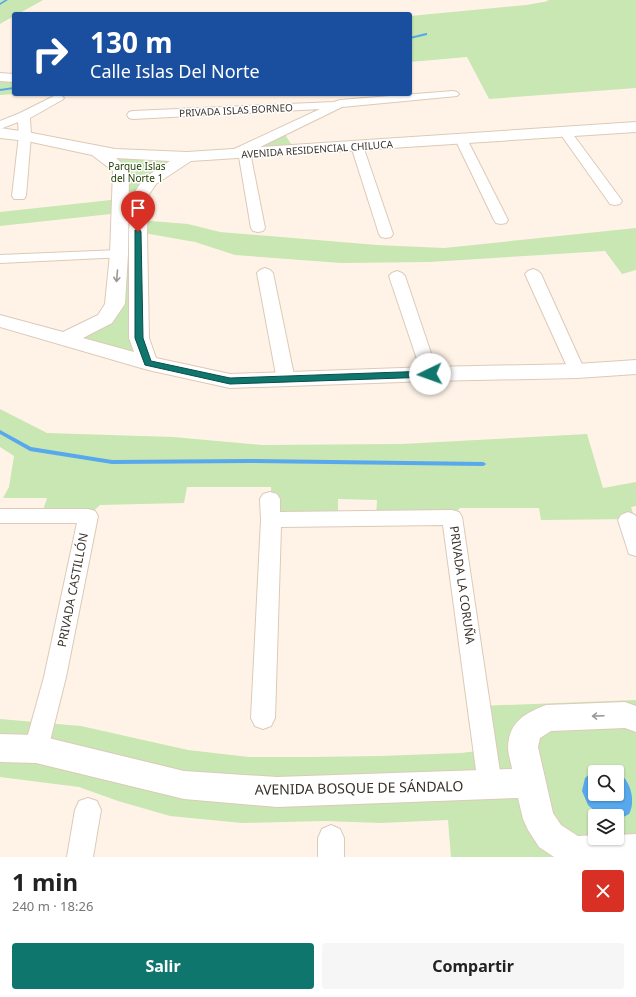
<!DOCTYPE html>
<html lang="es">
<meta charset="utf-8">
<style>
body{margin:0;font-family:"Noto Sans",sans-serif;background:#f6f6f6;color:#222;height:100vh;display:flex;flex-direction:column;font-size:15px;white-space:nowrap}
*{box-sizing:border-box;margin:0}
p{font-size:13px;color:#767676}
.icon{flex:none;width:22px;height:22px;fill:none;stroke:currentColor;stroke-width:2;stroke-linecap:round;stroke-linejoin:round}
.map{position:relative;height:857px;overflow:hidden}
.sheet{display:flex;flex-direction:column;background:#fff;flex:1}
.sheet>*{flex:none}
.hud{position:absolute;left:12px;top:12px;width:400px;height:84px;border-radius:4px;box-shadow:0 1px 3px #0004;background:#1a4fa0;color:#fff;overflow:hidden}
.fabs{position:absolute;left:588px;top:765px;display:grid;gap:8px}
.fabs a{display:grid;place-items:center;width:36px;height:36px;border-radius:4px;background:#fff;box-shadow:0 1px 3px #0004;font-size:20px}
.pin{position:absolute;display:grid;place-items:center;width:34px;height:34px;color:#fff;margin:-41px -17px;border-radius:50% 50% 50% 0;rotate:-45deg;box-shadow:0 0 4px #0007}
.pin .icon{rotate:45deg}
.me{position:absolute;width:44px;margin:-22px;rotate:267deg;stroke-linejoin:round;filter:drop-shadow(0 0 3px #0008)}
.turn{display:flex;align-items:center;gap:14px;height:84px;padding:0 12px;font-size:18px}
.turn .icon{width:52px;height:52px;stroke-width:2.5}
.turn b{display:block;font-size:28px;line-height:34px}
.round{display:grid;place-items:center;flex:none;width:42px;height:42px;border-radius:4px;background:#f6f6f6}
.summary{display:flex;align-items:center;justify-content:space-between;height:68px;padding:0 12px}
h1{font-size:24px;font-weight:700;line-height:30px}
.action{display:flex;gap:8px;margin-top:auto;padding:8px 12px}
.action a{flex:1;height:46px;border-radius:4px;background:#0f766e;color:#fff;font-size:16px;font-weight:700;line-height:46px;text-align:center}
.action a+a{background:#f6f6f6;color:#222}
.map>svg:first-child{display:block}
</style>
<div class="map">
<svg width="636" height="857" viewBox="0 0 636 857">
<rect width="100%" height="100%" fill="#fff3e8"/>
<g fill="#c8e7b2" fill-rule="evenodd">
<polygon points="0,0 43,0 18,14 14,14 14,16 0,24"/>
<polygon points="546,0 636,0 636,88 489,99 467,57 410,62 410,16 526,5 549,1"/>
<polygon points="14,79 14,94 0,95 0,80"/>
<polygon points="288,129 286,136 291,144 301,150 245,153"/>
<polygon points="96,150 187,157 150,181 138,220 188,224 220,232 377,245 444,248 636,228 636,270 622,274 605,251 430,262 341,263 235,255 195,242 138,232 148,363 64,340 105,319 120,213 0,226 0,212 120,199 121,170"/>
<polygon points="0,409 47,433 173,437 262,445 401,444 587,434 603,488 636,482 636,506 631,507 635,519 541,520 539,508 460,508 452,516 376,518 377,500 338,499 338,519 272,519 271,487 187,487 184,503 100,505 88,516 41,516 47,498 3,498 9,487 14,456 0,447"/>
<path d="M636,700V850L575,852L529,784L575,857H451L448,820L381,823L325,821L242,823L170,816L118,801L79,787L0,777V719L81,726L188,750L249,757H311L380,756L461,753L485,750L479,706ZM595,772H617V794H595ZM595,816H617V838H595Z"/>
</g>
<path fill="#57a8ec" d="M595,769H609L617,772H595V794H617V772C631,779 636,802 629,814C626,816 620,818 617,819V816H600L588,805L582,791L585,778Z"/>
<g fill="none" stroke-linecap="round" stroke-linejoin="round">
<g fill="#57a8ec" fill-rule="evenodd">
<polygon points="5,0 8,0 0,5 0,3"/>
<polygon points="426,33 427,33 427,35 410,39 410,37"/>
<polygon points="14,87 14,89 0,91 0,89"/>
<polygon points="0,430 31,447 112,460 249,459 483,462 485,463 486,464 485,465 483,466 249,463 112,464 30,451 0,434"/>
</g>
<defs>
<g id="minor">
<polygon points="453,91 457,92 459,94 457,96 342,107 250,152 265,228 263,231 258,232 253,231 251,228 239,157 230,157 229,154 230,151 320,109 133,119 129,118 127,115 129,112 133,111 334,102 340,100"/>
<polygon points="58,94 62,96 64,98 62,100 30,118 31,135 26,196 24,199 14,199 12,196 19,135 18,122 0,129 0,121 20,113"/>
<polygon points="565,128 569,129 620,198 622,201 620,204 615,205 610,204 559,132 561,129"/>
<polygon points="461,135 465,136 467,139 508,220 506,223 501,224 496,223 494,220 455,139 457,136"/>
<polygon points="357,142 361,143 363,146 393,234 391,237 386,238 381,237 379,234 351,146 353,143"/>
<polygon points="119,250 124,251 126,254 124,257 0,263 0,255"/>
<polygon points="265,268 270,270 273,273 295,380 292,384 286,386 280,384 277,380 257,273 260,270"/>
<polygon points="533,269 538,271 541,274 585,371 583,375 577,377 571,375 569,371 525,274 528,271"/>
<polygon points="397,271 402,273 405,276 438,374 436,378 430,380 424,378 422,374 389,276 392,273"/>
<polygon points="270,492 277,494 280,499 280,512 452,510 459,512 462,517 502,785 499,793 490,797 481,793 478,785 443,525 281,527 275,718 271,726 263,729 255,726 251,718 261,520 260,499 263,494"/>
<polygon points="0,509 88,509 95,511 98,516 66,677 48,749 45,757 36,760 27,757 24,749 44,677 77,523 0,523"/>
<polygon points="628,512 635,515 636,517 636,556 629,554 618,520 621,515"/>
<polygon points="88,798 97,801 101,810 93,857 67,857 75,810 79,801"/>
<polygon points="331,825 340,829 344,838 344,857 318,857 318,838 322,829"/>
</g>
<g id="tertiary">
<polygon points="0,73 14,74 14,82 0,81"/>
<path d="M636,122V132L191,161L156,184L148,196L147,232L149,338L156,358L230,374L430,367L577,364L636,360V374L577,378L430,381L230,388L148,370L0,327V315L63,332L98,315L105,304L110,254L113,171L92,155L27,141L0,138V128L27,132L115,149L187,152ZM116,158L170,161L144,178L132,196L129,232V338L134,352L83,338L112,323L125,304L128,254L129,170Z"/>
<path d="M625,702L636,706V732L625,728L551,731L540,738L538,747L553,813L561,825L578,836L595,835V838H617V835L636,834V857H554L539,847L528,830L523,819L518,798L277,807L184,799L36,763L0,762V734L36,735L184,771L277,777L512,769C511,762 508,754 508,747C509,722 525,713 546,705Z"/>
</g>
</defs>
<use href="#minor" stroke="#dccab8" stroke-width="2"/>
<use href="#tertiary" stroke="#dccab8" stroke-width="2"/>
<use href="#minor" fill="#fff" fill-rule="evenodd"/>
<use href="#tertiary" fill="#fff" fill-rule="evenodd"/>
</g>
<defs><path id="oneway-shaft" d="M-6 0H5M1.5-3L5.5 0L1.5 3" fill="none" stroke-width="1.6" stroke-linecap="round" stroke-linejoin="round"/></defs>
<g stroke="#9c9894">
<use href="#oneway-shaft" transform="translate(117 276) rotate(95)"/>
<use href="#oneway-shaft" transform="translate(598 716) rotate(178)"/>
</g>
<polygon fill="#0f766e" stroke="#0a4d48" points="135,230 140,230 141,232 143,338 151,361 230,378 430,371 434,374 430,377 230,384 145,365 135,338"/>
<g text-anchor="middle" stroke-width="3" stroke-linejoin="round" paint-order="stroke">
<g font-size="10" fill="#38312a" stroke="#fff">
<text transform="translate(236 110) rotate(-3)" y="4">PRIVADA ISLAS BORNEO</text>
<text transform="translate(317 149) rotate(-4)" y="4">AVENIDA RESIDENCIAL CHILUCA</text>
</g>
<g font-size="10" fill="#203e00" stroke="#fff">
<text x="137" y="170">Parque Islas<tspan x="137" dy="12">del Norte 1</tspan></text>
</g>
<g font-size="12" fill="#38312a" stroke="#fff">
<text transform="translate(462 585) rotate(82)" y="4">PRIVADA LA CORUÑA</text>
<text transform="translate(73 590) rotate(-79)" y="4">PRIVADA CASTILLÓN</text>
</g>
<g font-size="14" fill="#38312a" stroke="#fff">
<text transform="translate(359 788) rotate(-1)" y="5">AVENIDA BOSQUE DE SÁNDALO</text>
</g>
</g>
</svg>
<div class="fabs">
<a><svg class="icon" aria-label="search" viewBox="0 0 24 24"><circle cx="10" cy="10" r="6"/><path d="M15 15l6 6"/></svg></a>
<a><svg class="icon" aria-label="layers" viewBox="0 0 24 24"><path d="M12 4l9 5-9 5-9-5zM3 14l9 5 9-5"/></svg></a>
</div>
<div class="pin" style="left:138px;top:232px;background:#d93025"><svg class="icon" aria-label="arrive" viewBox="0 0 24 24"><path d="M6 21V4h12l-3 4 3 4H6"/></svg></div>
<svg class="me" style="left:430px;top:374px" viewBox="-20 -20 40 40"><circle r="19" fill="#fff"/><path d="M0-13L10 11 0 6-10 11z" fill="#0f766e"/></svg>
<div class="hud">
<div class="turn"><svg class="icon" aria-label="right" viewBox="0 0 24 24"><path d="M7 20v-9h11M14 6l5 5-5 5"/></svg><div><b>130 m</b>Calle Islas Del Norte</div></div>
</div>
</div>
<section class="sheet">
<div class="summary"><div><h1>1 min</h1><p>240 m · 18:26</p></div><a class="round" style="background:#d93025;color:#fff"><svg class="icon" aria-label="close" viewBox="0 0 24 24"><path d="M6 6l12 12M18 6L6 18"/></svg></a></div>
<div class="action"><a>Salir</a><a>Compartir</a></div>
</section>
